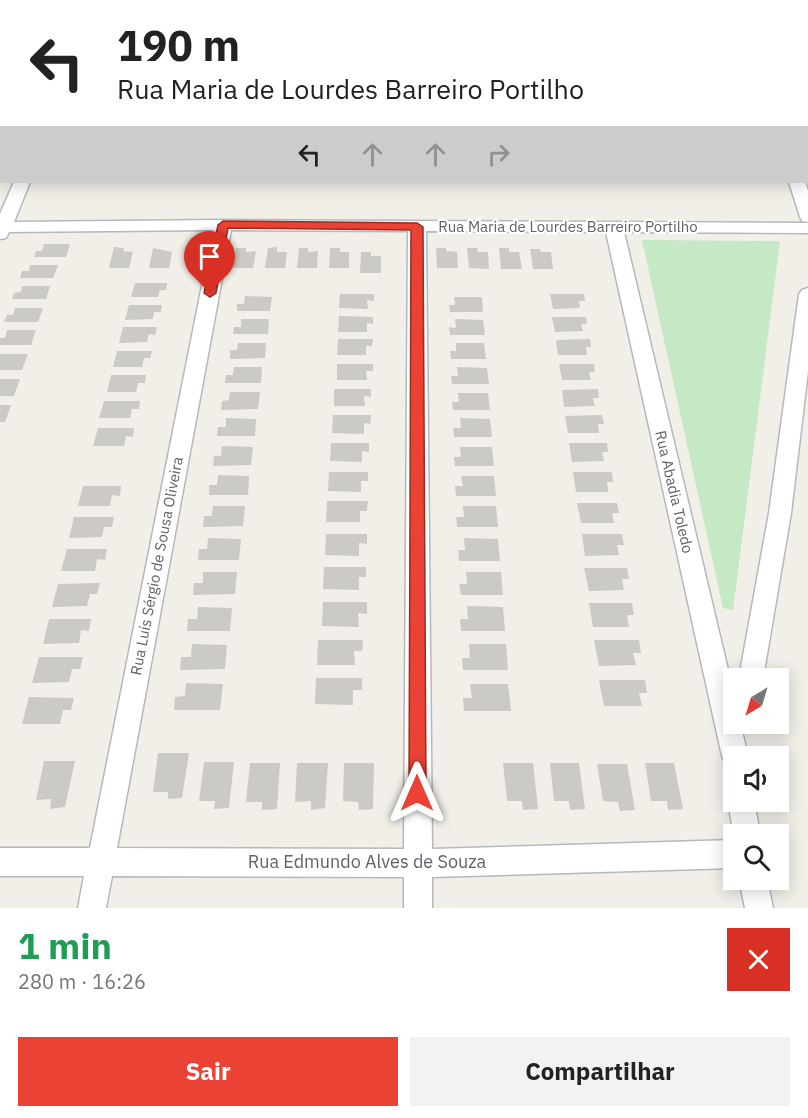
<!DOCTYPE html>
<html lang="pt">
<meta charset="utf-8">
<style>
body{margin:0;font-family:"IBM Plex Sans",sans-serif;background:#f2f2f2;color:#222;height:100vh;display:flex;flex-direction:column;font-size:22px;white-space:nowrap}
*{box-sizing:border-box;margin:0}
p{font-size:20px;color:#767676}
.icon{flex:none;width:33px;height:33px;fill:none;stroke:currentColor;stroke-width:2;stroke-linecap:round;stroke-linejoin:round}
.map{position:relative;height:908px;overflow:hidden}
.side{display:flex;flex-direction:column;background:#fff;flex:1}
.side>*{flex:none}
.banner{position:absolute;left:0px;top:0px;width:808px;height:183px;box-shadow:0 3px 15px #0003;background:#fff;color:#222;overflow:hidden}
.needle{width:39px;rotate:218deg}
.tools{position:absolute;left:723px;top:668px;display:grid;gap:12px}
.tools a{display:grid;place-items:center;width:66px;height:66px;border-radius:0px;background:#fff;box-shadow:0 3px 15px #0003;font-size:30px}
.pin{position:absolute;display:grid;place-items:center;width:51px;height:51px;color:#fff;margin:-62px -26px;border-radius:50% 50% 50% 0;rotate:-45deg;box-shadow:0 0 6px #0007}
.pin .icon{rotate:45deg}
.me{position:absolute;width:66px;margin:-33px;rotate:0deg;stroke-linejoin:round;filter:drop-shadow(0 0 4px #0008)}
.turn{display:flex;align-items:center;gap:21px;height:126px;padding:0 18px;font-size:27px}
.turn .icon{width:78px;height:78px;stroke-width:2.5}
.turn b{display:block;font-size:42px;line-height:51px}
.lanes{display:flex;align-items:center;height:57px;padding:0 18px;background:#0003;justify-content:center;gap:30px;direction:ltr}
.lanes .off{opacity:.35}
.round{display:grid;place-items:center;flex:none;width:63px;height:63px;border-radius:0px;background:#f2f2f2}
.head{display:flex;align-items:center;justify-content:space-between;height:102px;padding:0 18px}
h1{font-size:36px;font-weight:800;line-height:45px;color:#1e9e55}
.cta{display:flex;gap:12px;margin-top:auto;padding:12px 18px}
.cta a{flex:1;height:69px;border-radius:0px;background:#ea4335;color:#fff;font-size:24px;font-weight:800;line-height:69px;text-align:center}
.cta a+a{background:#f2f2f2;color:#222}
.map>svg:first-child{display:block}
</style>
<div class="map">
<svg width="808" height="908" viewBox="0 0 808 908">
<rect width="100%" height="100%" fill="#f1efe8"/>
<polygon fill="#c5e8c5" points="642,240 780,241 733,610 723,608"/>
<g fill="#cccac5">
<polygon points="44,244 70,244 66,257 34,257 36,251 42,251"/>
<polygon points="114,247 124,248 123,251 133,252 129,268 109,268"/>
<polygon points="277,247 277,252 287,252 285,268 265,268 268,248"/>
<polygon points="153,248 172,252 169,268 149,268"/>
<polygon points="236,248 246,248 246,252 256,251 253,268 233,268"/>
<polygon points="299,248 308,248 308,252 318,251 317,268 297,268"/>
<polygon points="330,248 340,248 340,252 349,252 349,268 329,268"/>
<polygon points="436,248 446,248 446,251 457,252 458,268 437,268"/>
<polygon points="467,248 478,248 477,252 488,252 489,269 469,268"/>
<polygon points="499,248 509,248 509,252 519,252 522,269 501,269"/>
<polygon points="530,249 540,249 541,252 551,252 553,269 533,269"/>
<polygon points="361,252 371,252 371,256 381,256 381,273 360,273"/>
<polygon points="30,265 58,265 53,278 20,278 22,271 29,271"/>
<polygon points="135,283 167,283 166,290 160,290 158,297 131,297"/>
<polygon points="22,286 50,286 46,299 12,299 14,293 21,292"/>
<polygon points="340,294 374,294 374,301 367,300 368,309 339,308"/>
<polygon points="550,294 584,294 585,301 579,301 580,308 553,309"/>
<polygon points="245,296 272,297 270,311 237,311 237,304 244,304"/>
<polygon points="454,297 482,297 483,312 450,312 449,305 455,305"/>
<polygon points="129,305 162,305 161,312 154,312 153,319 125,320"/>
<polygon points="15,308 43,308 38,322 4,322 7,315 13,315"/>
<polygon points="339,316 373,317 373,324 367,323 367,332 338,332"/>
<polygon points="552,317 586,317 587,324 581,324 583,331 555,332"/>
<polygon points="241,319 269,319 268,334 233,334 234,327 241,327"/>
<polygon points="455,319 483,320 485,335 450,335 449,327 456,328"/>
<polygon points="123,327 157,327 155,335 149,334 147,342 119,343"/>
<polygon points="7,330 36,330 31,345 0,345 0,338 5,338"/>
<polygon points="338,339 373,339 372,346 366,346 366,355 337,355"/>
<polygon points="590,339 591,347 586,347 587,355 558,355 556,340"/>
<polygon points="238,343 266,343 265,358 230,359 230,350 237,350"/>
<polygon points="456,343 484,343 486,359 451,359 450,351 456,351"/>
<polygon points="117,351 152,351 150,358 144,358 142,367 113,367"/>
<polygon points="0,354 28,354 22,370 0,370"/>
<polygon points="337,364 373,364 373,371 366,371 367,380 337,380"/>
<polygon points="559,364 594,364 595,372 589,372 591,380 562,380"/>
<polygon points="234,367 262,367 261,383 225,383 226,375 233,375"/>
<polygon points="457,367 487,368 489,384 452,384 451,376 458,376"/>
<polygon points="111,375 146,375 145,383 138,383 136,392 107,392"/>
<polygon points="0,379 20,379 14,396 0,396"/>
<polygon points="334,389 371,389 371,397 364,396 365,406 334,406"/>
<polygon points="598,389 599,398 593,398 595,406 564,407 562,390"/>
<polygon points="230,392 260,392 258,409 221,410 222,401 229,400"/>
<polygon points="458,393 488,393 490,410 453,410 452,402 459,402"/>
<polygon points="104,401 140,401 139,409 132,409 130,418 99,418"/>
<polygon points="0,405 11,405 5,422 0,422"/>
<polygon points="333,415 371,415 370,424 364,423 364,434 332,433"/>
<polygon points="602,415 604,424 598,424 599,433 568,433 565,416"/>
<polygon points="226,418 256,419 255,436 217,436 218,427 226,427"/>
<polygon points="460,418 490,419 492,437 454,437 453,428 461,428"/>
<polygon points="98,428 134,428 133,437 126,436 124,446 93,446"/>
<polygon points="331,443 369,443 369,452 362,451 362,462 330,461"/>
<polygon points="569,443 607,443 608,452 602,452 604,461 572,462"/>
<polygon points="222,446 253,447 251,465 213,466 214,456 221,456"/>
<polygon points="460,447 492,447 494,466 455,466 454,457 461,457"/>
<polygon points="329,472 368,472 368,481 361,481 361,492 328,491"/>
<polygon points="573,472 612,472 613,482 607,482 608,492 576,492"/>
<polygon points="218,475 249,476 248,495 209,495 209,485 217,485"/>
<polygon points="461,476 494,476 496,496 456,496 455,486 463,486"/>
<polygon points="83,486 121,486 120,496 112,495 110,506 78,506"/>
<polygon points="327,501 368,501 367,511 360,511 360,522 326,522"/>
<polygon points="577,503 617,503 619,513 612,513 614,523 581,523"/>
<polygon points="213,506 245,506 243,526 203,527 204,516 212,516"/>
<polygon points="463,506 496,506 498,527 457,527 456,517 464,517"/>
<polygon points="74,517 114,517 112,527 104,527 102,537 69,538"/>
<polygon points="326,534 367,534 367,544 359,543 359,556 325,555"/>
<polygon points="582,534 622,534 624,545 617,545 619,555 585,556"/>
<polygon points="208,538 241,539 239,560 198,560 199,549 207,549"/>
<polygon points="464,538 498,539 500,561 459,561 458,550 465,550"/>
<polygon points="67,549 107,549 105,560 97,559 95,571 61,571"/>
<polygon points="324,567 366,567 366,577 359,577 359,590 323,589"/>
<polygon points="584,568 627,568 629,579 622,579 624,590 589,591"/>
<polygon points="203,572 237,572 235,594 193,595 194,583 203,583"/>
<polygon points="466,572 501,572 503,595 461,595 459,584 467,584"/>
<polygon points="100,583 97,594 90,594 87,606 52,607 58,584"/>
<polygon points="323,602 367,602 367,614 358,613 359,627 322,626"/>
<polygon points="589,603 632,603 634,615 627,615 629,627 593,627"/>
<polygon points="467,606 503,607 505,631 461,631 460,619 468,619"/>
<polygon points="198,607 232,608 230,631 187,631 188,619 197,619"/>
<polygon points="49,619 91,619 89,631 81,630 79,643 43,644"/>
<polygon points="318,640 363,640 362,651 354,651 355,665 317,665"/>
<polygon points="594,640 639,640 641,653 633,653 636,665 599,666"/>
<polygon points="192,644 227,645 225,669 180,670 181,657 191,657"/>
<polygon points="469,644 506,644 508,670 463,670 462,658 470,658"/>
<polygon points="39,657 83,657 80,669 72,669 69,682 32,683"/>
<polygon points="316,678 362,678 362,690 353,690 353,705 315,704"/>
<polygon points="599,680 645,680 647,693 639,693 642,706 604,706"/>
<polygon points="186,683 223,684 220,710 174,710 175,697 185,696"/>
<polygon points="470,684 508,684 511,711 464,711 463,698 472,698"/>
<polygon points="29,697 74,698 71,710 63,710 60,724 22,724"/>
<polygon points="158,753 189,753 182,798 168,799 168,792 153,792"/>
<polygon points="44,761 75,761 65,807 50,809 51,799 36,800"/>
<polygon points="204,762 234,762 229,808 214,809 215,801 199,801"/>
<polygon points="250,763 280,763 277,809 262,810 262,802 246,802"/>
<polygon points="297,763 328,763 325,808 311,810 311,801 295,802"/>
<polygon points="344,763 374,763 373,809 359,810 358,802 343,801"/>
<polygon points="503,763 533,763 538,809 523,810 522,801 507,801"/>
<polygon points="550,763 579,763 585,809 570,810 569,801 554,801"/>
<polygon points="645,763 674,763 683,809 668,810 667,801 651,801"/>
<polygon points="597,764 627,764 635,810 620,811 618,802 603,801"/>
</g>
<g fill="none" stroke-linecap="round" stroke-linejoin="round">
<defs>
<g id="street">
<polygon points="87,0 101,0 87,2"/>
<polygon points="257,0 271,0 257,2"/>
<rect x="406" y="0" width="14" height="2"/>
<rect x="560" y="0" width="14" height="2"/>
<rect x="716" y="0" width="14" height="2"/>
<rect x="807" y="81" width="1" height="9"/>
<polygon points="808,123 808,133 807,134 807,124"/>
<path d="M14,182H30L14,222L223,220L808,223V233L624,232L734,695V723H740L748,756H734V768L726,765L722,756L606,232L426,231L432,849L734,840V868L432,877V908H404V877L112,876L106,908H78L84,876H0V848H90L213,230L9,232L6,238L0,239V214ZM231,230L408,231L404,849L117,848Z"/>
<polygon points="789,182 805,182 808,191 808,222 802,221 800,217"/>
<polygon points="808,288 808,371 791,513 763,678 739,678 769,513 799,294 802,290"/>
<polygon points="734,791 734,801 754,801 760,834 734,834 734,837 728,801"/>
<polygon points="739,879 767,879 773,908 745,908"/>
</g>
</defs>
<use href="#street" stroke="#b5b8bc" stroke-width="3"/>
<use href="#street" fill="#fff" fill-rule="evenodd"/>
</g>
<polygon fill="#ea4335" stroke="#982c22" stroke-width="1.5" points="223,221 417,223 423,227 426,793 424,799 417,801 411,799 409,793 411,230 228,228 216,293 210,297 204,293 218,225"/>
<g text-anchor="middle" stroke-width="4.5" stroke-linejoin="round" paint-order="stroke">
<g font-size="15" fill="#5f6368" stroke="#fff">
<text x="568" y="232">Rua Maria de Lourdes Barreiro Portilho</text>
<text transform="translate(674 492) rotate(77)" y="5">Rua Abadia Toledo</text>
<text transform="translate(157 566) rotate(-79)" y="5">Rua Luís Sérgio de Sousa Oliveira</text>
</g>
<g font-size="18" fill="#5f6368" stroke="#fff">
<text x="367" y="868">Rua Edmundo Alves de Souza</text>
</g>
</g>
</svg>
<div class="tools">
<a><svg class="needle" viewBox="-14 -14 28 28"><path d="M0-13l5 13h-10z" fill="#e53935"/><path d="M0 13l5-13h-10z" fill="#767676"/></svg></a>
<a><svg class="icon" aria-label="sound" viewBox="0 0 24 24"><path d="M4 9h4l5-4v14l-5-4H4zM17 9q2 3 0 6"/></svg></a>
<a><svg class="icon" aria-label="search" viewBox="0 0 24 24"><circle cx="10" cy="10" r="6"/><path d="M15 15l6 6"/></svg></a>
</div>
<div class="pin" style="left:210px;top:293px;background:#d93025"><svg class="icon" aria-label="arrive" viewBox="0 0 24 24"><path d="M6 21V4h12l-3 4 3 4H6"/></svg></div>
<svg class="me" style="left:417px;top:793px" viewBox="-20 -20 40 40"><path d="M0-17L14 15 0 8-14 15z" fill="#ea4335" stroke="#fff" stroke-width="4"/></svg>
<div class="banner">
<div class="turn"><svg class="icon" aria-label="left" viewBox="0 0 24 24"><path d="M17 20v-9H6M10 6l-5 5 5 5"/></svg><div><b>190 m</b>Rua Maria de Lourdes Barreiro Portilho</div></div>
<div class="lanes"><svg class="icon" aria-label="left" viewBox="0 0 24 24"><path d="M17 20v-9H6M10 6l-5 5 5 5"/></svg><svg class="icon off" aria-label="ahead" viewBox="0 0 24 24"><path d="M12 20V5M6 11l6-6 6 6"/></svg><svg class="icon off" aria-label="ahead" viewBox="0 0 24 24"><path d="M12 20V5M6 11l6-6 6 6"/></svg><svg class="icon off" aria-label="right" viewBox="0 0 24 24"><path d="M7 20v-9h11M14 6l5 5-5 5"/></svg></div>
</div>
</div>
<section class="side">
<div class="head"><div><h1>1 min</h1><p>280 m · 16:26</p></div><a class="round" style="background:#d93025;color:#fff"><svg class="icon" aria-label="close" viewBox="0 0 24 24"><path d="M6 6l12 12M18 6L6 18"/></svg></a></div>
<div class="cta"><a>Sair</a><a>Compartilhar</a></div>
</section>
